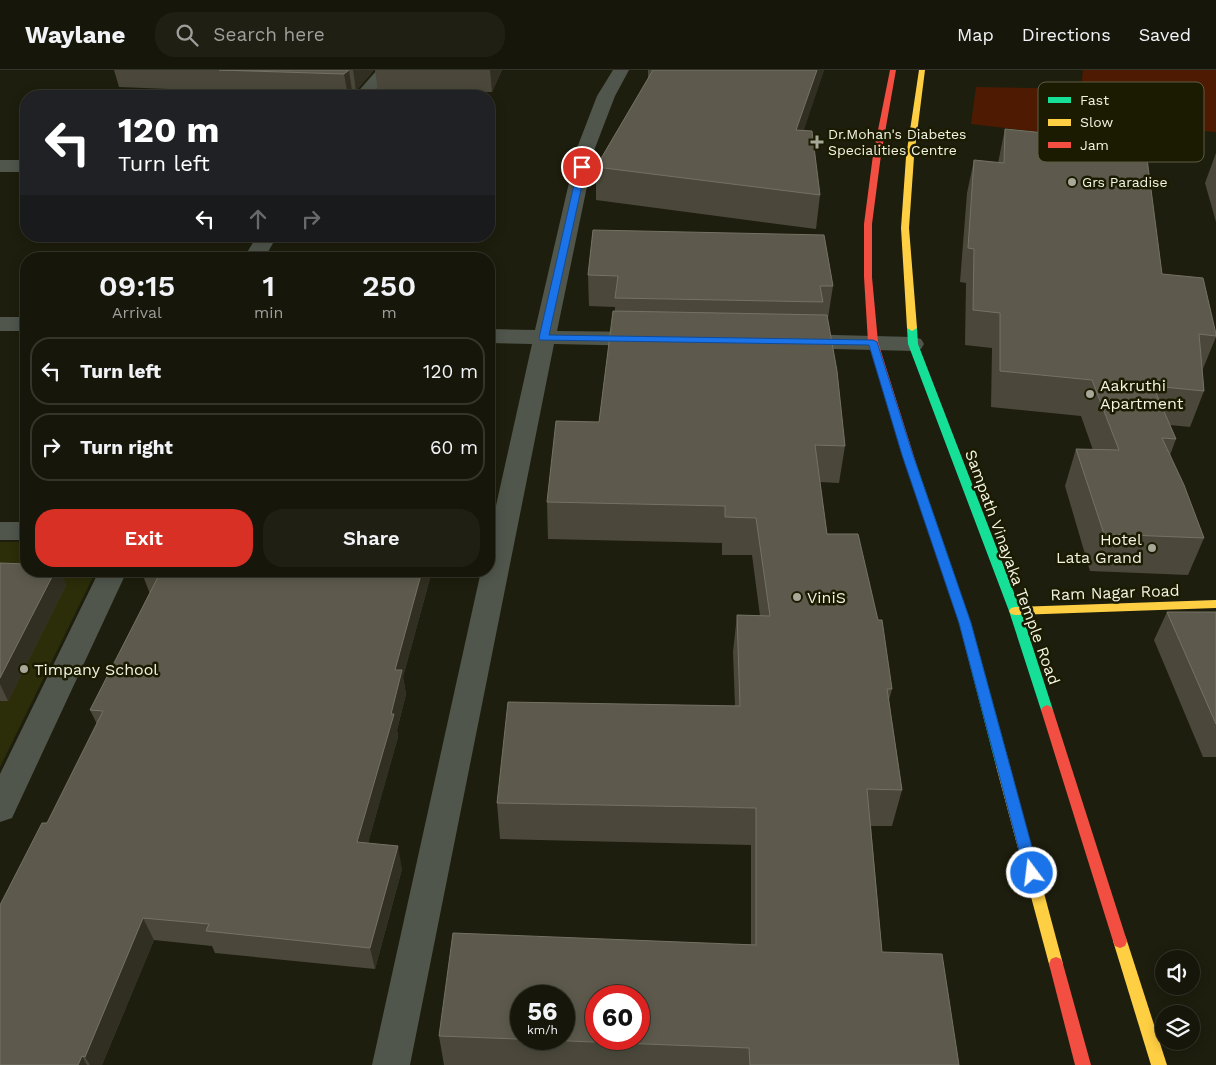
<!DOCTYPE html>
<style>
body{margin:0;font-family:"Work Sans",sans-serif;background:#1f1f13;color:#f1f3f6;height:100vh;display:flex;flex-direction:column;font-size:19px;white-space:nowrap}
*{box-sizing:border-box;margin:0}
p{font-size:16px;color:#9e9f9c}
.icon{flex:none;width:28px;height:28px;fill:none;stroke:currentColor;stroke-width:2;stroke-linecap:round;stroke-linejoin:round}
.map{position:relative;flex:1;overflow:hidden}
.drawer{position:absolute;left:20px;top:182px;width:475px;height:325px;display:flex;flex-direction:column;background:#16160a;border-radius:20px;box-shadow:0 2px 12px #0003,0 0 0 1px #35352b}
.drawer>*{flex:none}
.banner{position:absolute;left:20px;top:20px;width:475px;height:152px;border-radius:20px;box-shadow:0 2px 12px #0003,0 0 0 1px #35352b;background:#202124;color:#fff;overflow:hidden}
.controls{position:absolute;left:1155px;top:880px;display:grid;gap:10px}
.controls a{display:grid;place-items:center;width:45px;height:45px;border-radius:50%;background:#16160a;box-shadow:0 2px 12px #0003,0 0 0 1px #35352b;font-size:25px}
.speed{position:absolute;left:510px;top:915px;display:flex;gap:10px;font-size:25px;font-weight:700;text-align:center}
.speed>*{display:grid;place-content:center;width:65px;height:65px;border-radius:50%;background:#16160a;box-shadow:0 2px 12px #0003,0 0 0 1px #35352b;line-height:1}
.speed small{font-size:12px;font-weight:400}
.speed .limit{border:8px solid #d22;background:#fff;color:#111}
.pin{position:absolute;display:grid;place-items:center;width:42px;height:42px;color:#fff;margin:-21px;border:2px solid #fff;border-radius:50%;box-shadow:0 1px 5px #0007}
.me{position:absolute;width:55px;margin:-28px;rotate:345deg;stroke-linejoin:round;filter:drop-shadow(0 0 4px #0008)}
.turn{display:flex;align-items:center;gap:18px;height:105px;padding:0 15px;font-size:22px}
.turn .icon{width:65px;height:65px;stroke-width:2.5}
.turn b{display:block;font-size:35px;line-height:42px}
.lanes{display:flex;align-items:center;height:48px;padding:0 15px;background:#0003;justify-content:center;gap:25px;direction:ltr}
.lanes .off{opacity:.35}
.eta{display:flex;justify-content:space-evenly;align-items:center;height:85px;text-align:center}
.eta b{font-size:30px;font-weight:600;line-height:35px}
.cta{display:flex;gap:10px;margin-top:auto;padding:10px 15px}
.cta a{flex:1;height:58px;border-radius:20px;background:#d93025;color:#fff;font-size:20px;font-weight:600;line-height:58px;text-align:center}
.cta a+a{background:#1f1f13;color:#f1f3f6}
ul{padding:0;list-style:none}
li{display:flex;align-items:center;gap:15px;height:68px;margin:0 10px 8px;padding:0 5px;border:2px solid #35352b;border-radius:20px}
li div{flex:1}
li b{display:block;font-size:19px}
li em{font-style:normal}
header{display:flex;align-items:center;gap:30px;box-sizing:border-box;height:70px;padding:0 25px;background:#16160a;border-bottom:1px solid #35352b}
header strong{font-size:24px}
nav{display:flex;gap:28px;margin-inline-start:auto;font-size:18px}
.search{width:350px;height:45px;background:#1f1f13;display:flex;align-items:center;gap:12px;box-sizing:border-box;padding:0 18px;border-radius:20px;color:#9e9f9c;font-size:19px}
.map>svg:first-child{display:block}
</style>
<header>
<strong>Waylane</strong>
<div class="search"><svg class="icon" aria-label="search" viewBox="0 0 24 24"><circle cx="10" cy="10" r="6"/><path d="M15 15l6 6"/></svg>Search here</div>
<nav><a>Map</a><a>Directions</a><a>Saved</a></nav>
</header>
<div class="map">
<svg width="1216" height="995" viewBox="0 0 1216 995">
<rect width="100%" height="100%" fill="#1e1e0e"/>
<polygon fill="#2c2d09" points="0,472 26,472 26,501 96,501 0,697"/>
<polygon fill="#4e1b02" points="1083,0 1216,0 1216,62 1203,61 1193,80 971,54 976,17 1081,19"/>
<g fill="none" stroke-linecap="round" stroke-linejoin="round">
<g fill="#50564c" fill-rule="evenodd">
<polygon points="377,0 394,0 371,26 354,26"/>
<polygon points="613,0 629,0 615,26 595,78 557,261 647,262 655,264 658,269 655,274 647,276 554,274 410,995 372,995 481,501 489,501 489,467 532,274 489,273 489,259 535,260 577,78 597,26"/>
<rect x="0" y="90" width="26" height="12"/>
<polygon points="257,166 277,166 264,189 243,189"/>
<rect x="0" y="247" width="26" height="14"/>
<polygon points="795,264 913,267 921,269 924,274 921,279 913,281 795,278 787,276 784,271 787,266"/>
<rect x="0" y="452" width="26" height="18"/>
<polygon points="99,501 127,501 12,748 0,752 0,704"/>
</g>
<g fill="#16e098" fill-rule="evenodd">
<polygon points="912,255 917,258 918,274 1021,541 1053,640 1051,643 1047,645 1043,643 1041,640 1009,541 908,274 907,258"/>
<polygon points="912,393 917,396 971,553 1010,696 1008,700 1003,701 998,700 996,696 959,553 907,396"/>
</g>
<g fill="#ffcf43" fill-rule="evenodd">
<polygon points="919,0 925,0 914,87 909,158 917,258 912,261 907,258 901,158 906,87"/>
<polygon points="1216,530 1216,538 1015,545 1011,544 1009,541 1011,538 1015,537"/>
<polygon points="1003,691 1008,692 1010,696 1063,894 1061,899 1056,901 1051,899 1049,894 996,696 998,692"/>
<polygon points="1120,864 1125,866 1127,871 1167,995 1151,995 1113,871 1115,866"/>
</g>
<g fill="#f24e42" fill-rule="evenodd">
<polygon points="890,0 896,0 881,85 872,154 872,207 878,272 917,396 912,399 907,396 868,272 864,207 864,154 873,85"/>
<polygon points="1047,635 1051,637 1053,640 1127,871 1125,876 1120,878 1115,876 1113,871 1041,640 1043,637"/>
<polygon points="1056,887 1061,889 1063,894 1091,995 1075,995 1049,894 1051,889"/>
</g>
</g>
<g fill="#4b483b">
<polygon points="114,0 374,0 356,21 352,21 348,26 119,17"/>
<polygon points="375,0 502,0 492,22 378,21"/>
<polygon points="648,0 824,0 803,61 820,125 816,159 596,130 596,97 648,9"/>
<polygon points="1005,59 1162,204 1216,264 1216,267 1202,301 1204,321 1190,357 1170,355 1176,369 1170,385 1204,468 1188,505 1090,501 1065,416 1076,379 1093,380 1081,346 991,337 992,278 965,275 966,213 960,212 967,123 974,90 998,93"/>
<polygon points="1216,83 1216,152 1205,113"/>
<polygon points="593,160 833,216 828,248 827,247 845,376 839,413 820,412 827,464 892,619 889,630 902,720 892,756 871,756 882,882 959,995 444,995 439,966 751,874 751,775 500,769 497,733 735,636 733,582 737,545 760,546 752,485 722,485 722,473 548,469 547,432 599,352 615,241 615,237 589,236 588,205"/>
<polygon points="0,493 66,515 8,631 0,631"/>
<polygon points="432,501 403,607 406,624 397,660 398,667 368,773 402,799 375,899 215,883 212,876 154,870 102,995 0,995 97,654 90,640 150,524 142,503"/>
<polygon points="1167,542 1216,542 1216,687 1203,687 1154,570"/>
</g>
<g fill="#312f21">
<polygon points="349,0 352,21 348,26 344,4"/>
<polygon points="353,0 374,0 356,21"/>
<polygon points="490,0 502,0 492,22"/>
<polygon points="817,0 824,0 793,93 796,60"/>
<polygon points="491,267 493,289 489,304 489,275"/>
<polygon points="55,501 61,501 66,515 8,631 0,614 0,608"/>
<polygon points="422,501 432,501 403,607 406,624 397,660 398,667 362,795 357,772 391,644 395,600"/>
<polygon points="398,776 402,799 375,899 370,878"/>
<polygon points="143,848 154,870 102,995 90,995 85,987"/>
<polygon points="82,986 87,995 78,995"/>
</g>
<g fill="#5d5a4d" stroke="#747264" fill-rule="evenodd">
<polygon points="219,0 349,0 344,4"/>
<polygon points="653,0 817,0 796,60 812,61 820,125 596,97"/>
<polygon points="1005,59 1145,73 1162,204 1203,208 1216,264 1216,266 1199,264 1204,321 1153,316 1176,369 1162,368 1184,415 1204,468 1104,464 1076,379 1119,380 1092,310 1000,301 1000,243 973,240 974,179 968,178 974,90 1004,93"/>
<polygon points="593,160 824,165 833,216 820,216 823,232 615,228 618,206 588,205"/>
<path d="M613,241L827,245L837,301L845,376L815,375L827,464H858L878,550H882L892,619H887L902,720L867,719L882,882L942,884L959,995H750L749,978L439,966L453,863L756,875V738L497,733L508,632L740,636L737,545L770,546L756,448L725,447V436L547,432L556,351L599,352ZM521,926H564V969H521ZM596,926H639V969H596Z"/>
<polygon points="489,266 491,267 489,275"/>
<polygon points="0,493 26,494 26,501 55,501 0,608"/>
<polygon points="143,501 422,501 395,600 402,600 391,644 394,644 357,772 398,776 370,878 206,861 209,854 143,848 85,987 82,986 78,995 0,995 0,835 42,753 47,753 103,641 90,640 160,503 142,503"/>
<polygon points="1167,542 1216,542 1216,654"/>
</g>
<polygon fill="#1a73e8" stroke="#114b97" points="582,94 586,97 549,265 873,270 877,272 913,385 971,553 1039,803 1037,807 1032,809 1027,807 1025,803 959,553 902,385 869,275 540,270 539,268 578,97"/>
<g fill="#a8a898" stroke="#1b1b01" stroke-width="2">
<path d="M814.5 64.5h5v5h5v5h-5v5h-5v-5h-5v-5h5z"/>
<circle cx="1072" cy="112" r="5"/>
<circle cx="1090" cy="324" r="5"/>
<circle cx="1152" cy="478" r="5"/>
<circle cx="797" cy="527" r="5"/>
<circle cx="24" cy="599" r="5"/>
</g>
<g text-anchor="middle" stroke-width="5" stroke-linejoin="round" paint-order="stroke">
<g font-size="14" fill="#f2f3e2" stroke="#1b1b01" text-anchor="start">
<text x="828" y="69">Dr.Mohan's Diabetes<tspan x="828" dy="16">Specialities Centre</tspan></text>
<text x="1082" y="117">Grs Paradise</text>
</g>
<g font-size="16" fill="#f2f3e2" stroke="#1b1b01" text-anchor="start">
<text x="1100" y="321">Aakruthi<tspan x="1100" dy="18">Apartment</tspan></text>
<text x="1142" y="475" text-anchor="end">Hotel<tspan x="1142" dy="18">Lata Grand</tspan></text>
<text x="807" y="533">ViniS</text>
<text x="34" y="605">Timpany School</text>
</g>
<g font-size="16" fill="#f2f3e2" stroke="#1b1b01">
<text transform="translate(1013 497) rotate(70)" y="6">Sampath Vinayaka Temple Road</text>
<text transform="translate(1115 522) rotate(-2)" y="6">Ram Nagar Road</text>
</g>
</g>
<rect x="1038" y="12" width="166" height="80" rx="8" fill="#1b1b01" stroke="#5c5c44" stroke-width="1"/>
<rect x="1048" y="27" width="23" height="6" fill="#16e098"/>
<rect x="1048" y="49" width="23" height="7" fill="#ffcf43"/>
<rect x="1048" y="72" width="23" height="6" fill="#f24e42"/>
<g font-size="14" fill="#f2f3e2">
<text x="1080" y="35">Fast</text>
<text x="1080" y="57">Slow</text>
<text x="1080" y="80">Jam</text>
</g>
</svg>
<div class="controls">
<a><svg class="icon" aria-label="sound" viewBox="0 0 24 24"><path d="M4 9h4l5-4v14l-5-4H4zM17 9q2 3 0 6"/></svg></a>
<a><svg class="icon" aria-label="layers" viewBox="0 0 24 24"><path d="M12 4l9 5-9 5-9-5zM3 14l9 5 9-5"/></svg></a>
</div>
<div class="speed"><div>56<small>km/h</small></div><div class="limit">60</div></div>
<div class="pin" style="left:582px;top:97px;background:#d93025"><svg class="icon" aria-label="arrive" viewBox="0 0 24 24"><path d="M6 21V4h12l-3 4 3 4H6"/></svg></div>
<svg class="me" style="left:1032px;top:803px" viewBox="-20 -20 40 40"><circle r="17" fill="#1a73e8" stroke="#fff" stroke-width="3"/><path d="M0-11L8 9 0 5-8 9z" fill="#fff"/></svg>
<div class="banner">
<div class="turn"><svg class="icon" aria-label="left" viewBox="0 0 24 24"><path d="M17 20v-9H6M10 6l-5 5 5 5"/></svg><div><b>120 m</b>Turn left</div></div>
<div class="lanes"><svg class="icon" aria-label="left" viewBox="0 0 24 24"><path d="M17 20v-9H6M10 6l-5 5 5 5"/></svg><svg class="icon off" aria-label="ahead" viewBox="0 0 24 24"><path d="M12 20V5M6 11l6-6 6 6"/></svg><svg class="icon off" aria-label="right" viewBox="0 0 24 24"><path d="M7 20v-9h11M14 6l5 5-5 5"/></svg></div>
</div>
<section class="drawer">
<div class="eta">
<div><b>09:15</b><p>Arrival</p></div>
<div><b>1</b><p>min</p></div>
<div><b>250</b><p>m</p></div>
</div>
<ul>
<li><svg class="icon" aria-label="left" viewBox="0 0 24 24"><path d="M17 20v-9H6M10 6l-5 5 5 5"/></svg><div><b>Turn left</b></div><em>120 m</em></li>
<li><svg class="icon" aria-label="right" viewBox="0 0 24 24"><path d="M7 20v-9h11M14 6l5 5-5 5"/></svg><div><b>Turn right</b></div><em>60 m</em></li>
</ul>
<div class="cta"><a>Exit</a><a>Share</a></div>
</section>
</div>
